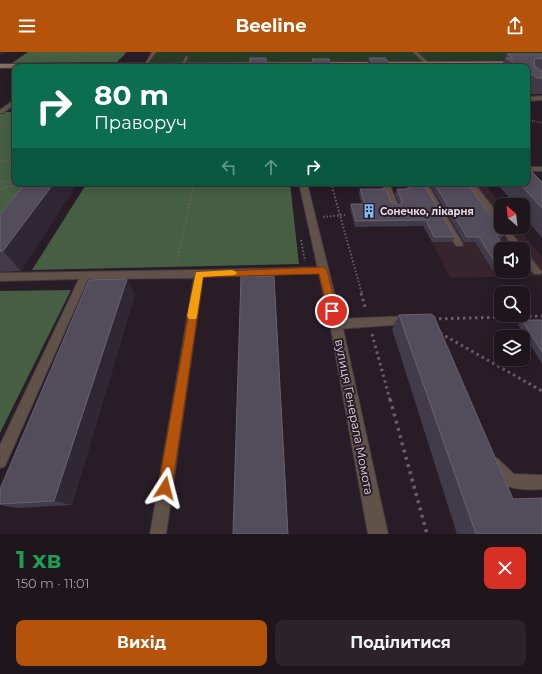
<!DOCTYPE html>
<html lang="uk">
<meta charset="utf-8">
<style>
body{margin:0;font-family:Montserrat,sans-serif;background:#2b222a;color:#f1f3f6;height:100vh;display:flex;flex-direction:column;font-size:15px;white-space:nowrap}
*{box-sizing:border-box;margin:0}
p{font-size:13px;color:#a19fa4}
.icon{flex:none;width:22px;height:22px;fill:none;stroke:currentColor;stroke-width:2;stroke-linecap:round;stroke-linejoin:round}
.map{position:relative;height:482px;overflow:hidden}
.details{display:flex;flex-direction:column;background:#1e151d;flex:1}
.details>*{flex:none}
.guide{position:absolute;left:12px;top:12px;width:518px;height:122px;border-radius:8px;box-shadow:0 2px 10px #0003,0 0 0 1px #3c343b;background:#0b6e4f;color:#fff;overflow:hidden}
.needle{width:26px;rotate:332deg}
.controls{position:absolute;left:494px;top:146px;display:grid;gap:8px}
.controls a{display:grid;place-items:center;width:36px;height:36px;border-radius:8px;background:#1e151d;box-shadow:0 2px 10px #0003,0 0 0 1px #3c343b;font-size:20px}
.pin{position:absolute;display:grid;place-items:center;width:34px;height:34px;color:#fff;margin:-17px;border:2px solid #fff;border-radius:50%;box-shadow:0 1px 4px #0007}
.me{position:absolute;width:44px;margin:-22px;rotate:9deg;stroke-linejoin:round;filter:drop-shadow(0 0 3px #0008)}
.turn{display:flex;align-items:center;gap:14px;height:84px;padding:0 16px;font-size:18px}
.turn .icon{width:52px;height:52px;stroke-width:2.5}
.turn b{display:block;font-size:28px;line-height:34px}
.lanes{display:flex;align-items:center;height:38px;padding:0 16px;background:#0003;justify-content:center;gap:20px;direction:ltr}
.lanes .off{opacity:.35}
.round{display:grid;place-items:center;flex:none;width:42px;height:42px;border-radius:8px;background:#2b222a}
.summary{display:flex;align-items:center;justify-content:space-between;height:68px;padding:0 16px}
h1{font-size:24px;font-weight:700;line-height:30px;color:#1e9e55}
.cta{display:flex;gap:8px;margin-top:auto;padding:8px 16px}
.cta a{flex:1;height:46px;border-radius:8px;background:#b45309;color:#fff;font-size:16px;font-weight:700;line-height:46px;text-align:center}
.cta a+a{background:#2b222a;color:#f1f3f6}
header{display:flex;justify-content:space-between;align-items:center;height:52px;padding:0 16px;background:#b45309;color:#fff;font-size:18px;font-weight:700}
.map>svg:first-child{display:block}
</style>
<header><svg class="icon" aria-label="menu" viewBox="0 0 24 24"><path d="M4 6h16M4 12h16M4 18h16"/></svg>Beeline<svg class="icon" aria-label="share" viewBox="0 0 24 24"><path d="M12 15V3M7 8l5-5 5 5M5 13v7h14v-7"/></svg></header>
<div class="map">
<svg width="542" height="482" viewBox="0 0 542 482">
<rect width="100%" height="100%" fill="#281c27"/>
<path fill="#37252e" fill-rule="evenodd" d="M403,131H484L501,153V175H518L542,205V224L450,226ZM501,197H523V219H501Z"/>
<polygon fill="#283c24" points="154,0 542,0 542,8 146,11"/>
<g fill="#465e42">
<polygon points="28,0 125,0 126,1 117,10 12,11"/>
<polygon points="0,60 15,60 15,131 36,131 0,177"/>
<polygon points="87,131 290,131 299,212 32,218"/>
<polygon points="71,238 0,381 0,239"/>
</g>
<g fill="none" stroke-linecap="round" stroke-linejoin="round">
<defs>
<g id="lane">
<polygon points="152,0 156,0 146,14 144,14"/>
<polygon points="413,0 417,0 433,15 429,15"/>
<polygon points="186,4 188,5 184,13 181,14"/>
<polygon points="474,10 476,10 483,15 478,15 474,12"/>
<polygon points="542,44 542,48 527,49 527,45"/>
<polygon points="15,47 15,52 3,61 0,61 0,58"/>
<rect x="527" y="115" width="15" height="4"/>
<polygon points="381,131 389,131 399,155 398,157 395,157 391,155"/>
<polygon points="419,131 427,131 463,192 462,194 456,194"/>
<polygon points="466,131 474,131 501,166 501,175 507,175 522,195 523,197 523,198 514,197 499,174"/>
<polygon points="523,199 526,200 540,218 542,220 540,222 534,222 523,208"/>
<polygon points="323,215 328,218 323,221 203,225 166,482 150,482 194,226 88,227 5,414 0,416 0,393 79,227 0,229 0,221 199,218"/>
<polygon points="409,264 413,265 414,268 413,271 409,272 336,277 332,275 331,272 332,269 336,267"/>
<path d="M493,405L498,407L514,422L542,423V437C519,439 496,437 486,412L488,407Z"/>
</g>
<polygon id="street" points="299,131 307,131 342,272 388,482 368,482 330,272"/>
<polygon id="secondary" points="542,9 542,11 0,16 0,12"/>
</defs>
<use href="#lane" stroke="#423741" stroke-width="2"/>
<use href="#street" stroke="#423741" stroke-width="2"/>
<use href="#secondary" stroke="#423741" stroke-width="2"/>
<polyline stroke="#695e68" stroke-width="1" stroke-dasharray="1 1.5" stroke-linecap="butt" points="78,2 87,0"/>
<g stroke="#695e68" stroke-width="1.5" stroke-dasharray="1 1.5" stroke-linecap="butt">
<polyline points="527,67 542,71"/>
<polyline points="527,69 533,69"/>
<polyline points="4,71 15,69"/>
</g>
<g stroke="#695e68" stroke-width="2" stroke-dasharray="1.5 2" stroke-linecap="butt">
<polyline points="527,94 529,97 527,99"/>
<polyline points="0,108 15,111"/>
<polyline points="0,130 15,128"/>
<polyline points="331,131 362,242"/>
<polyline points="0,137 21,131"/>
<polyline points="323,165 345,163"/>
<polyline points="301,188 305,209"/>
<polyline points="177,211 194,131"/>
</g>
<g stroke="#695e68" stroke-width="3" stroke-dasharray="2.5 3.5" stroke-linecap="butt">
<polyline points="361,241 366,258"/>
<polyline points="433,267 542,264"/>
<polyline points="440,281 542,339"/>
<polyline points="372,282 390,348"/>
</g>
<polyline stroke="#695e68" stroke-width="3.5" stroke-dasharray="3 4.5" stroke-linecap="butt" points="390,347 427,482"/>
<use href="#lane" fill="#605249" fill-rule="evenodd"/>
<use href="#street" fill="#605249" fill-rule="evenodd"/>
<use href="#secondary" fill="#846e5f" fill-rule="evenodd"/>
</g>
<g fill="#423b49">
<polygon points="507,2 542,2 542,42 528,42 527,41 527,15 501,15"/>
<polygon points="369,6 392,15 367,15"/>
<polygon points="312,7 332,15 311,15"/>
<polygon points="542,130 542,186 523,163 523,153 515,153 500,135 502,131 527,131"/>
<polygon points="403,131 423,131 455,185 452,190 432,190 423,174 355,175 350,157 351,152 362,152 359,143 360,137 400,153 395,142 397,137 406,137"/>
<polygon points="429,131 467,131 504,183 500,188 501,197 501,219 493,219 475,190 464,190"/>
<polygon points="0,162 21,219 0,220"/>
<polygon points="135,242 72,453 17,456 0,453 0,437"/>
<polygon points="399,263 513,447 542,482 457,482 392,277"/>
<polygon points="522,268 542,268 542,312 518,272"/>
</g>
<g fill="#302735">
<polygon points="0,0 7,0 0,4"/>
<polygon points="54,131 78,131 21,219 3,199"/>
<polygon points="127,227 135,242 72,453 54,449"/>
</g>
<g fill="#534c5a" stroke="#6a626f">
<polygon points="507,2 542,2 542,7 535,6 534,8 535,15 542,19 542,26 537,26 527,19 527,15 520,15 506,6 513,6"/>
<rect x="250" y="6" width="16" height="9"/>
<polygon points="369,6 385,6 392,15 375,15"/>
<polygon points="312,7 329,7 332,15 315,15"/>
<polygon points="190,12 209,12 208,15 189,15"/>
<polygon points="527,120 532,120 542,130 542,156 519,131 527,131"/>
<polygon points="26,131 54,131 3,199 0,199 0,162"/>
<polygon points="407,131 423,131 455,185 434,185 426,168 356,169 351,152 365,152 360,137 386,137 391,150 400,153 402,149 397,137 410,137"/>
<polygon points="434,131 467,131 504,183 496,183 506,197 501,197 501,213 497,214 479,185 467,185"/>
<polygon points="241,224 274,224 288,482 233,482"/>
<polygon points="127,227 54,449 0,452 0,437 89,228"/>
<polygon points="431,262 434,264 513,447 542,446 542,482 476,482 399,263"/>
<polygon points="522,268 542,268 542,300"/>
</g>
<polygon fill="#b45309" stroke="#753606" points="323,215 327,218 337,259 336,261 329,261 328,259 319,222 203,225 172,436 170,441 165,443 160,441 158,436 196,220"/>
<polygon fill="#f59e0b" points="232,218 235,219 237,221 235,223 203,225 197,264 196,267 189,267 187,264 196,220"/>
<defs>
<symbol id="building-bare" viewBox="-9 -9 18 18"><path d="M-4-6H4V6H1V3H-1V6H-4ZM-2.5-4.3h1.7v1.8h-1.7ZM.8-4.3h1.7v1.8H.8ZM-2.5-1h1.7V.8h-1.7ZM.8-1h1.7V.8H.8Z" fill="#7fbdfa" stroke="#281c27" stroke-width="2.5" paint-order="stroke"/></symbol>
</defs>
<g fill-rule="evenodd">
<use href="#building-bare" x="359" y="149" width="20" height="20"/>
</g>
<g text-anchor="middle" stroke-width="4" stroke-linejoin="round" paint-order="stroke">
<g font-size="10" font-weight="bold" fill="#e3dae2" stroke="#281c27" text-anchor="start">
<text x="380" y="163">Сонечко, лікарня</text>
</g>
<g font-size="12" fill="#e3dae2" stroke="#281c27">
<text transform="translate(354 365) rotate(79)" y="4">вулиця Генерала Момота</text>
</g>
</g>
</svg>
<div class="controls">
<a><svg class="needle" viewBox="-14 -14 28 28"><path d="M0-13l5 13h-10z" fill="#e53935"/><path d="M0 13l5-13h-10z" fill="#a19fa4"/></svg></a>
<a><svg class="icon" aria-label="sound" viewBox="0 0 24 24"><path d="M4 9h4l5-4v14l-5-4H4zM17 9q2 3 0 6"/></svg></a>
<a><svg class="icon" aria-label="search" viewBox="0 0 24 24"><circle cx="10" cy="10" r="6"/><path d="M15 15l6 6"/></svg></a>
<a><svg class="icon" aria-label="layers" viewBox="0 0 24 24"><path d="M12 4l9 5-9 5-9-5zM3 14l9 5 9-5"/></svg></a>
</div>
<div class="pin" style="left:332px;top:259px;background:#d93025"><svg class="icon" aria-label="arrive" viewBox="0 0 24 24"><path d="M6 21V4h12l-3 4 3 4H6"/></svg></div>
<svg class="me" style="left:165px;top:436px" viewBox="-20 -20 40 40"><path d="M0-17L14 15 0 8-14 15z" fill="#b45309" stroke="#fff" stroke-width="4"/></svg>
<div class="guide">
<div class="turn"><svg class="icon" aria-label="right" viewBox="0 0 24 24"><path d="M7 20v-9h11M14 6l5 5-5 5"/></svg><div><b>80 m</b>Праворуч</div></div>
<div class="lanes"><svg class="icon off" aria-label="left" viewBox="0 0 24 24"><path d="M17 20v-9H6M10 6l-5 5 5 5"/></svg><svg class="icon off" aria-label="ahead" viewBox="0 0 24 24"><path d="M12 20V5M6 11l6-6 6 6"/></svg><svg class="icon" aria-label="right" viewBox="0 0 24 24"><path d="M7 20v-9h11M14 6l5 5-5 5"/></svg></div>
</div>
</div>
<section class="details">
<div class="summary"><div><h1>1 хв</h1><p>150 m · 11:01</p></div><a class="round" style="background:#d93025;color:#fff"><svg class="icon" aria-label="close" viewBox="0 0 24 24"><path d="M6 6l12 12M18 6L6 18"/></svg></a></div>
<div class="cta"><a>Вихід</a><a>Поділитися</a></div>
</section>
